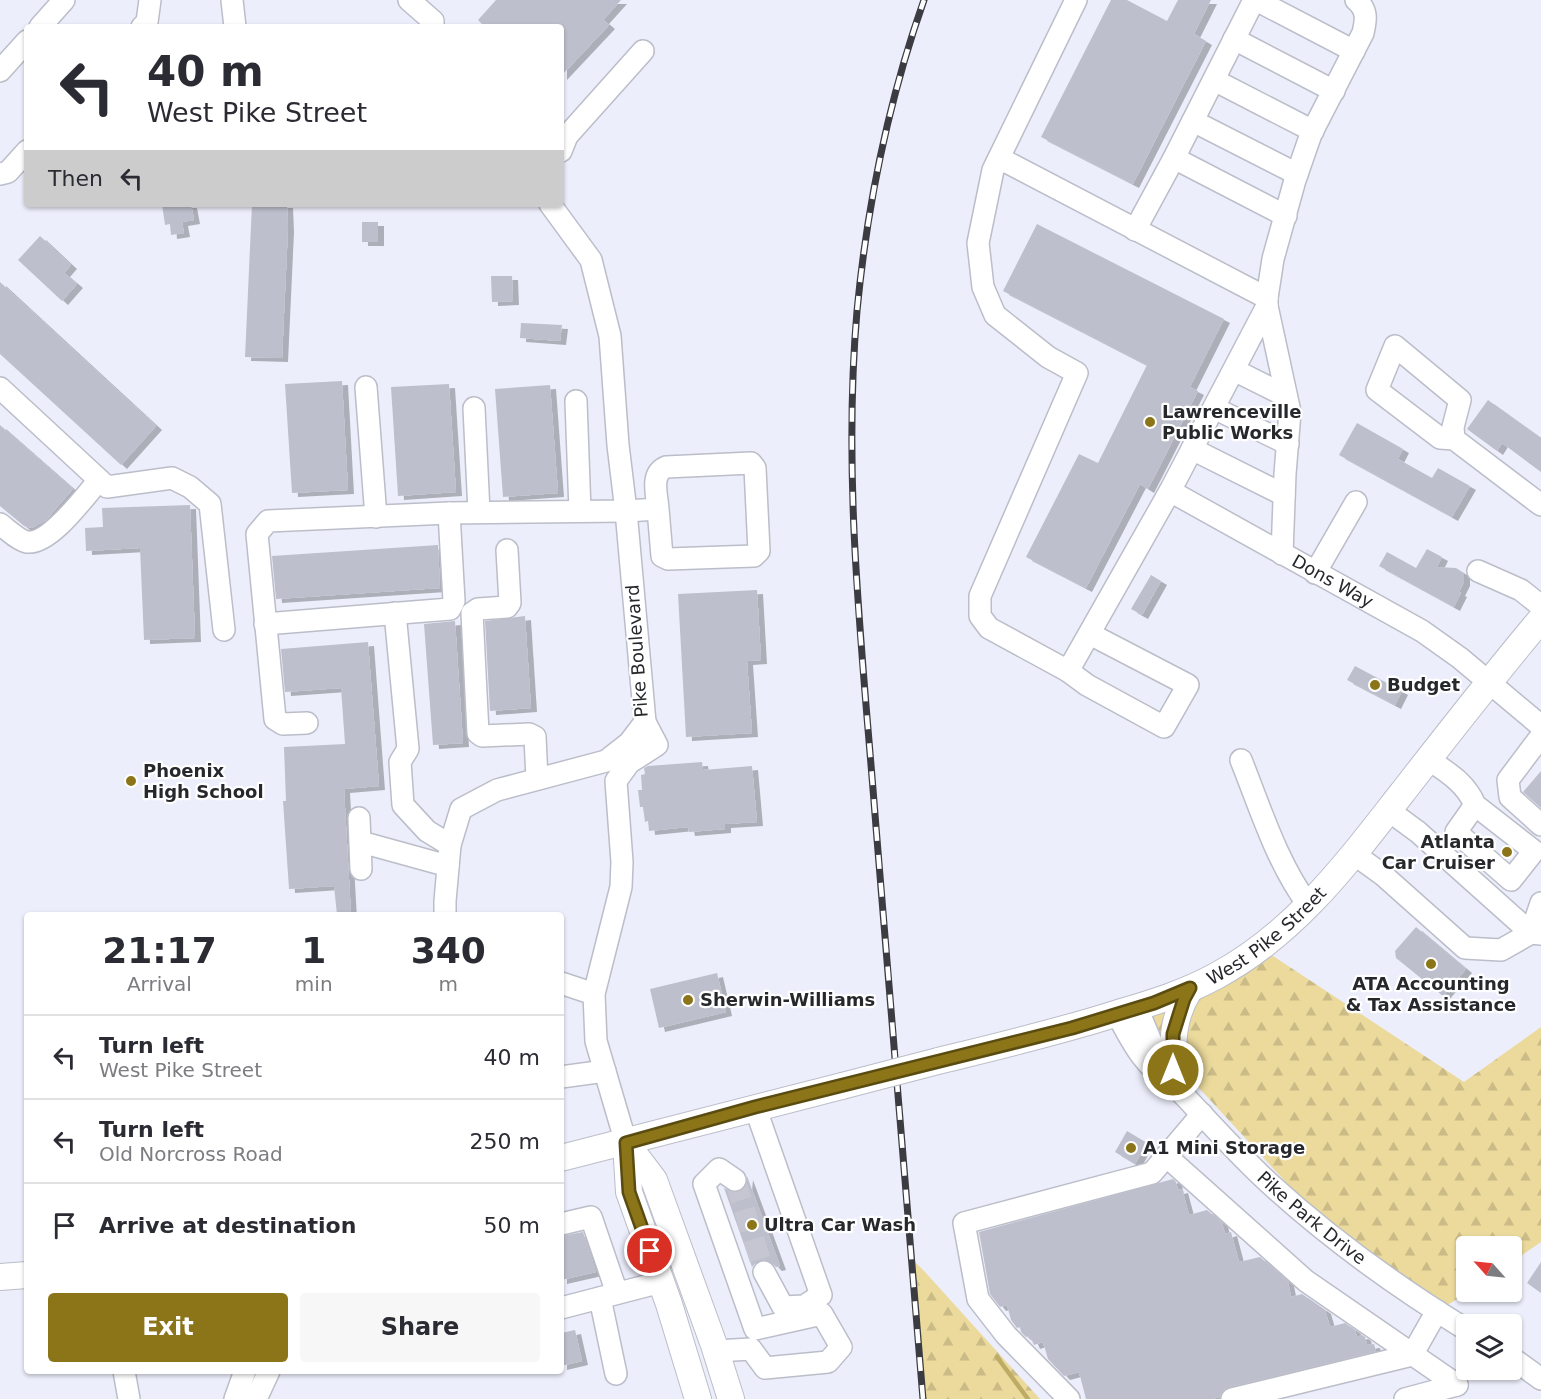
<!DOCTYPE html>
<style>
body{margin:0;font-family:"DejaVu Sans",sans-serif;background:#f7f7f7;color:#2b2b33;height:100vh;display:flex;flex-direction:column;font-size:22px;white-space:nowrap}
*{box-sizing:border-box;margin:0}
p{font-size:20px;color:#7c7c81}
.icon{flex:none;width:33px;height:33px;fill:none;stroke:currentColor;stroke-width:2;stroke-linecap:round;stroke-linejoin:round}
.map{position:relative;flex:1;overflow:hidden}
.panel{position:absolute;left:24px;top:912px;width:540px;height:462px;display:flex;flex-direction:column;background:#fff;border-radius:6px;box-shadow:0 2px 4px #0004}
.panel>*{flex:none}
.top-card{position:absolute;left:24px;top:24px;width:540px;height:183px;border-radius:6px;box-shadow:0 2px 4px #0004;background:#fff;color:#2b2b33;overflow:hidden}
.needle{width:39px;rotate:297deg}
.fabs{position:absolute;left:1456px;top:1236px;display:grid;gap:12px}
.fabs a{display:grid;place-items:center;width:66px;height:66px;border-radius:6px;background:#fff;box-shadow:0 2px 4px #0004;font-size:30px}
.pin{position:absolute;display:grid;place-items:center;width:51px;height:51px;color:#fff;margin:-26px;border:3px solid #fff;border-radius:50%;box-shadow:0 2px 6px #0007}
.me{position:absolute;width:66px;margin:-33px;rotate:0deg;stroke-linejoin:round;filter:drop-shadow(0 0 4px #0008)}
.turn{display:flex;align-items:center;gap:21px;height:126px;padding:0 24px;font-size:27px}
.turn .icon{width:78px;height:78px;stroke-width:2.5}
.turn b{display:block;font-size:42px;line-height:51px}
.then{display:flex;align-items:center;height:57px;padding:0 24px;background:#0003;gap:12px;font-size:22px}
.eta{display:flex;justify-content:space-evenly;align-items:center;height:102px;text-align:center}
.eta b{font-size:36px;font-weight:700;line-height:42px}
.cta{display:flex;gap:12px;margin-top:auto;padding:12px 24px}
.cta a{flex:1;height:69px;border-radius:6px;background:#8b7518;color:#fff;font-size:24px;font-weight:700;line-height:69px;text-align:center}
.cta a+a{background:#f7f7f7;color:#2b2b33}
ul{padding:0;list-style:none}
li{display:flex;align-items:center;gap:18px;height:84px;padding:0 24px;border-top:2px solid #e1e1e2}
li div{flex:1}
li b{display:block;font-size:22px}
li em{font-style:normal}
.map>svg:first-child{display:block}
</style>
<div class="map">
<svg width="1541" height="1399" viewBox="0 0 1541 1399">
<defs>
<pattern id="forest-firs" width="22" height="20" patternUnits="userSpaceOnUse" patternTransform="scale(1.5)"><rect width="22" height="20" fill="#ebda9c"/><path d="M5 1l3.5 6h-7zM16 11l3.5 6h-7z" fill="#cabb87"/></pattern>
<filter id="shadow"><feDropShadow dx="6" dy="4" stdDeviation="0" flood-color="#0004"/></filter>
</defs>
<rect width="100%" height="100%" fill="#eceefb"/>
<g fill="url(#forest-firs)">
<polygon points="1261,948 1464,1082 1541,1027 1541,1242 1512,1262 1512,1246 1467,1246 1468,1292 1446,1306 1343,1244 1139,1023"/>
<polygon points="912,1259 925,1272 1040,1399 926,1399"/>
</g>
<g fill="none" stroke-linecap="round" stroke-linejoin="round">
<polyline stroke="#beab64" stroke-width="4.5" points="997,1357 1028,1399"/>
</g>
<g fill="#bdc0cc" filter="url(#shadow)">
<polygon points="496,0 621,0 603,20 609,25 561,76 561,27 485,27 478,20"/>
<polygon points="1111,0 1127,0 1167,21 1178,0 1211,0 1194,34 1206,41 1133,184 1041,137"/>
<polygon points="162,204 191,204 194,220 182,222 184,233 171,235 170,224 165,225"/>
<polygon points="252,204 287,204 288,228 282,358 245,357"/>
<rect x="362" y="222" width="16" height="20"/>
<polygon points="1037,224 1224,319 1190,387 1198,391 1148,489 1140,484 1086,588 1026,557 1079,454 1098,463 1147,365 1003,291"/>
<polygon points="40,236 71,265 64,273 77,284 62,301 18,260"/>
<polygon points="491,276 512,276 513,301 492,302"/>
<polygon points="0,282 156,426 121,465 0,354"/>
<polygon points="521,323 562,325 560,341 520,338"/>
<polygon points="342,381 348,490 292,493 285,384"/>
<polygon points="449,384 456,492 398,496 391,387"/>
<polygon points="550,385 558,493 503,497 495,389"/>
<polygon points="1488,400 1541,438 1541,472 1502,443 1497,451 1467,429"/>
<polygon points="1357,423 1403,449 1398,459 1432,478 1438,468 1470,486 1452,517 1339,455"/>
<polygon points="0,425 73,489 46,520 32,528 24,526 0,506"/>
<polygon points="190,505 195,638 144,640 140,548 86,551 85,528 103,527 102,508"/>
<polygon points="438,545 440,588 276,599 272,556"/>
<polygon points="1427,549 1442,557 1437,567 1456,568 1464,573 1464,582 1459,592 1461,593 1454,607 1379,566 1387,552 1416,568"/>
<polygon points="1151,575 1161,581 1142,615 1131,609"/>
<polygon points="757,590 761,660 747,661 752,733 686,737 678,594"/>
<polygon points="525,616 531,708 490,711 485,621"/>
<polygon points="455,621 463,743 433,745 424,624"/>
<polygon points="368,642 379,786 344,789 351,915 337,915 334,886 289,889 283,801 286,801 284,747 345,744 341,688 285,692 281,649"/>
<polygon points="1355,666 1402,691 1395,705 1347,680"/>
<polygon points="702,762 703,770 752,766 757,822 725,824 725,829 689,832 688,827 649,831 648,821 645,822 643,807 640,807 638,790 642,790 641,775 645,774 644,768 648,766"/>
<polygon points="1541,771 1541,808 1523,792"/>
<polygon points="1416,927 1466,969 1443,996 1396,958 1395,951"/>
<polygon points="717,973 726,1012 659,1028 650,989"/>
<polygon points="1127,1131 1147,1143 1135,1164 1115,1152"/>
<polygon points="747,1176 780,1266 776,1267 771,1262 764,1259 757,1261 752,1267 724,1188 733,1193 741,1191 746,1187"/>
<polygon points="1173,1179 1176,1182 1178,1190 1182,1189 1189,1215 1207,1210 1222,1223 1225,1234 1231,1232 1239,1262 1260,1257 1288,1282 1291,1297 1302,1294 1325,1310 1330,1327 1345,1323 1355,1330 1357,1337 1362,1335 1365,1337 1367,1345 1374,1344 1376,1351 1229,1387 1223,1390 1220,1397 1212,1399 1086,1399 1079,1372 1064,1376 1048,1359 1043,1342 1034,1345 1030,1336 1026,1337 1021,1332 1020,1327 1017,1328 1011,1320 1007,1305 1000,1307 990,1294 979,1232"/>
<polygon points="583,1232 596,1272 561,1280 561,1236"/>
<polygon points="1541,1262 1541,1293 1527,1283"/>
<polygon points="575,1330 582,1361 561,1366 561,1333"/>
</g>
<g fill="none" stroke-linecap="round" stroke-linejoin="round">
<polyline stroke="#c5c6d2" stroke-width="21" stroke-dasharray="21 10" stroke-linecap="butt" points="735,1180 764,1272"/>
<defs>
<g id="minor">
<polyline points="232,0 235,27"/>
<polyline points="409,0 433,21 433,27"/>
<path d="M1076,0L993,170L978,243L983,287L995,315L1048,357L1077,373L980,596V616L989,628L1068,671L1170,491L1267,306V298L1273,259L1295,180L1311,134L1363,33C1366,20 1368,10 1356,0"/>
<polyline points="1256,0 1354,51"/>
<polyline points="40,27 64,0"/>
<polyline points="142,27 147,22 150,0"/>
<polyline points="1234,39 1334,91"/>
<polyline points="0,71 27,41"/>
<polyline points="1214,80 1313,131"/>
<polyline points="1193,121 1297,174"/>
<polyline points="561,151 567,136 643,51"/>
<polyline points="999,158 1267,298"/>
<polyline points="1174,158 1286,216"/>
<polyline points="0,174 8,172 27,151"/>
<polyline points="1135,230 1174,158 1254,0"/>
<polyline points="1267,306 1290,412 1285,474 1282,554"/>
<polyline points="1234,370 1286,396"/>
<polyline points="366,387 376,517"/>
<polyline points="0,388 107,487 172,478 190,487 210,504 224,630"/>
<polyline points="576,401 580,511"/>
<polyline points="474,408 479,512"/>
<polyline points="1214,408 1288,444"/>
<polyline points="1454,439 1453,427 1460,400 1395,346 1377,390 1440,438 1454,439 1541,505"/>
<polyline points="1192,449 1284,495"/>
<path id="s1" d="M1170,491L1422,631L1460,658L1541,726"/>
<path d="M0,524C8,530 18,540 27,542C50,545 85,496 99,480"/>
<polyline points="507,550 510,603 507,607 478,609 472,613 478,733 482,736 529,734 535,737 537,779"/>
<polyline points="1478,571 1521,590 1541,606"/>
<polyline points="1315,573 1356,502"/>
<polyline points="395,613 408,749 400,762 403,805 427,831 450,845"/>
<polyline points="265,624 450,609 454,601 449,513"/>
<polyline points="1068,671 1087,685 1164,727 1188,685 1090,634"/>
<path d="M307,723L283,724L275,719L257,534L268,521L449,513L626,511L658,509L662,556L668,559L754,556L759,551L755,468L751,463L666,467C650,474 657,494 658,509"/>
<polyline points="1541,736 1508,780 1510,797 1541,825"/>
<path d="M1428,759C1447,772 1466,783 1475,805L1456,832L1511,880L1534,851L1475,805"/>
<path d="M1241,760C1261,810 1277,863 1309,906"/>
<polyline points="359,818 361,869"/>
<polyline points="361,842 448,866"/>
<polyline points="1354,854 1383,875 1465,948 1501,950 1531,933 1418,832 1388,810"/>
<polyline points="1541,903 1531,933 1541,934"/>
<polyline points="445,915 445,901 450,845 461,809 497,790 606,761 629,743 645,722 626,511 618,445 610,336 591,260 550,204"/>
<polyline points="561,983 594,994"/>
<polyline points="1137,1008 1152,1044 1170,1075"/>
<path id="s2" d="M1117,1014C1132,1042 1144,1067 1173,1084C1205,1117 1235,1152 1269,1183C1329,1238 1397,1287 1467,1330"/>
<polyline points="561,1077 605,1071"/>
<polyline points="755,1107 821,1295 804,1306 783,1307 764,1272"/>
<polyline points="626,1143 596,1041 594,994 621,887 622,862 616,781 629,763 657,745 645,722"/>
<polyline points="1166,1156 1306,1281 1457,1385"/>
<polyline points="561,1224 591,1217 617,1293"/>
<polyline points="600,1298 616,1374"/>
<polyline points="561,1308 661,1282"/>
<polyline points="716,1351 751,1349 765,1368 828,1362 841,1347 822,1314 755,1329 704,1184 719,1169 735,1180"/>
<polyline points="1512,1358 1541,1379"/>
<polyline points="124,1371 129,1399"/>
<polyline points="235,1399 245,1371"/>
<polyline points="256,1399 269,1371"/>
<polyline points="1069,1399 1006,1335 978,1299 964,1223 1152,1173 1202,1114"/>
<polyline points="1232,1399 1412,1355 1437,1311"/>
<polyline points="1405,1399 1457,1385"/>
</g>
<g id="major">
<path id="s3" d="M938,1061C999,1046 1059,1032 1118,1013C1152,1003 1185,993 1216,976C1296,933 1347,863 1402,793C1448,734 1493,676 1541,619"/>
<path d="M1173,1084C1173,1048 1170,1020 1190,989"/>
<polyline points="626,1143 654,1180 714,1345 731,1399"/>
<polyline points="626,1143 629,1192 669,1304 698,1399"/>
<polyline points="561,1158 842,1086"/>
<polyline points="0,1277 27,1275"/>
</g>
</defs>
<use href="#minor" stroke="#bbbec9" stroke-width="24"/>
<use href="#major" stroke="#bbbec9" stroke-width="28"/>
<use href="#minor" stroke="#fff" stroke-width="21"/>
<use href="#major" stroke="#fff" stroke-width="26"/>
<defs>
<path id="rail" d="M923,1399C907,1208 892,1018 876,827C863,656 842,483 857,311C867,206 889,99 924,0"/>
</defs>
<use href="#rail" stroke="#3b3c41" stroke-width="7"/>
<use href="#rail" stroke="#fff" stroke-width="4.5" stroke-dasharray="14" stroke-linecap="butt"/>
<defs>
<polyline id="major-bridge" points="842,1086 938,1061"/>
</defs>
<use href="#major-bridge" stroke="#bbbec9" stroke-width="28" stroke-linecap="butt"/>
<use href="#major-bridge" stroke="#fff" stroke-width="26"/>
</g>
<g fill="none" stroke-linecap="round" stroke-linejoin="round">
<defs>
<polyline id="route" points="650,1251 629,1192 626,1143 755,1107 1072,1028 1154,1003 1190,988 1184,999 1173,1034 1173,1070"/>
</defs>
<use href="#route" stroke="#5a4c10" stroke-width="15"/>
<use href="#route" stroke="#8b7518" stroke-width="10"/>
</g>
<g fill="#8b7518" stroke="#fff" stroke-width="2">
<circle cx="1150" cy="422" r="6"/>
<circle cx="1375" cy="685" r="6"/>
<circle cx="131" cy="781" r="6"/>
<circle cx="1507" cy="852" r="6"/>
<circle cx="1431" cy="964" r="6"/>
<circle cx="688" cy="1000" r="6"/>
<circle cx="1131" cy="1148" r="6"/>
<circle cx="752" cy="1225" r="6"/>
</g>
<g text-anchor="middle" stroke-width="4.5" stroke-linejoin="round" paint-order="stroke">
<g font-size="18" font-weight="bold" fill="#27282c" stroke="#fff" text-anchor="start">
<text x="1162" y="418">Lawrenceville<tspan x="1162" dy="21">Public Works</tspan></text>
<text x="1387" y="691">Budget</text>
<text x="143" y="777">Phoenix<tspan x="143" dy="21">High School</tspan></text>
<text x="1495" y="848" text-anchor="end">Atlanta<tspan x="1495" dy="21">Car Cruiser</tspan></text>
<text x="1431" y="990" text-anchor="middle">ATA Accounting<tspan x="1431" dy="21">&amp; Tax Assistance</tspan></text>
<text x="700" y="1006">Sherwin-Williams</text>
<text x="1143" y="1154">A1 Mini Storage</text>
<text x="764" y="1231">Ultra Car Wash</text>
</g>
<g font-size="18" fill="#27282c" stroke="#fff">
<text dy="6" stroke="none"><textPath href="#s1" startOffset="186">Dons Way</textPath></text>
<text transform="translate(637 651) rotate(-94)" y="6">Pike Boulevard</text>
<text dy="6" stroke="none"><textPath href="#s3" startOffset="356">West Pike Street</textPath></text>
<text dy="6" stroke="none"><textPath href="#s2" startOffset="284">Pike Park Drive</textPath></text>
</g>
</g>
</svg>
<div class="fabs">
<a><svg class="needle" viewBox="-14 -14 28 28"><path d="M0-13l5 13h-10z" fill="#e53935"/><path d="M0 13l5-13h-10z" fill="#7c7c81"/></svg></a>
<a><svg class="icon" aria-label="layers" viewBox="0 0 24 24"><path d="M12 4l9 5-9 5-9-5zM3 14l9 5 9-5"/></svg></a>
</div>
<div class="pin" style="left:650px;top:1251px;background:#d93025"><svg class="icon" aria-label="arrive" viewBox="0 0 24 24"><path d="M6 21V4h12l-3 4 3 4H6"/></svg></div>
<svg class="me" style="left:1173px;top:1070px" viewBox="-20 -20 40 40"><circle r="17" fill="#8b7518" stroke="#fff" stroke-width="3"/><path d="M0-11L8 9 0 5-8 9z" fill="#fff"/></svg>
<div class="top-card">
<div class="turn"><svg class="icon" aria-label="left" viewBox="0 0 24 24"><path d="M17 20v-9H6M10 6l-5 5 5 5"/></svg><div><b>40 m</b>West Pike Street</div></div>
<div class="then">Then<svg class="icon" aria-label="left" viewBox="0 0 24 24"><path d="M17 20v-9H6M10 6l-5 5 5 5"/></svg></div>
</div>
<section class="panel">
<div class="eta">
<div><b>21:17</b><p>Arrival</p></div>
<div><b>1</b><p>min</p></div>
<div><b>340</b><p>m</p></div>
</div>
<ul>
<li><svg class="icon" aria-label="left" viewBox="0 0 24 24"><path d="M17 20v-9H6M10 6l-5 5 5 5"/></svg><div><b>Turn left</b><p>West Pike Street</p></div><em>40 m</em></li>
<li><svg class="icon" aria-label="left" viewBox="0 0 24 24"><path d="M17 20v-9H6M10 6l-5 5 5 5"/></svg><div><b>Turn left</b><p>Old Norcross Road</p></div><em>250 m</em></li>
<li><svg class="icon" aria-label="arrive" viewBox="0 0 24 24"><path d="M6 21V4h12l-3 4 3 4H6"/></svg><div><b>Arrive at destination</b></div><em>50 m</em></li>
</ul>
<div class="cta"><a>Exit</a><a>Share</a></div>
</section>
</div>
